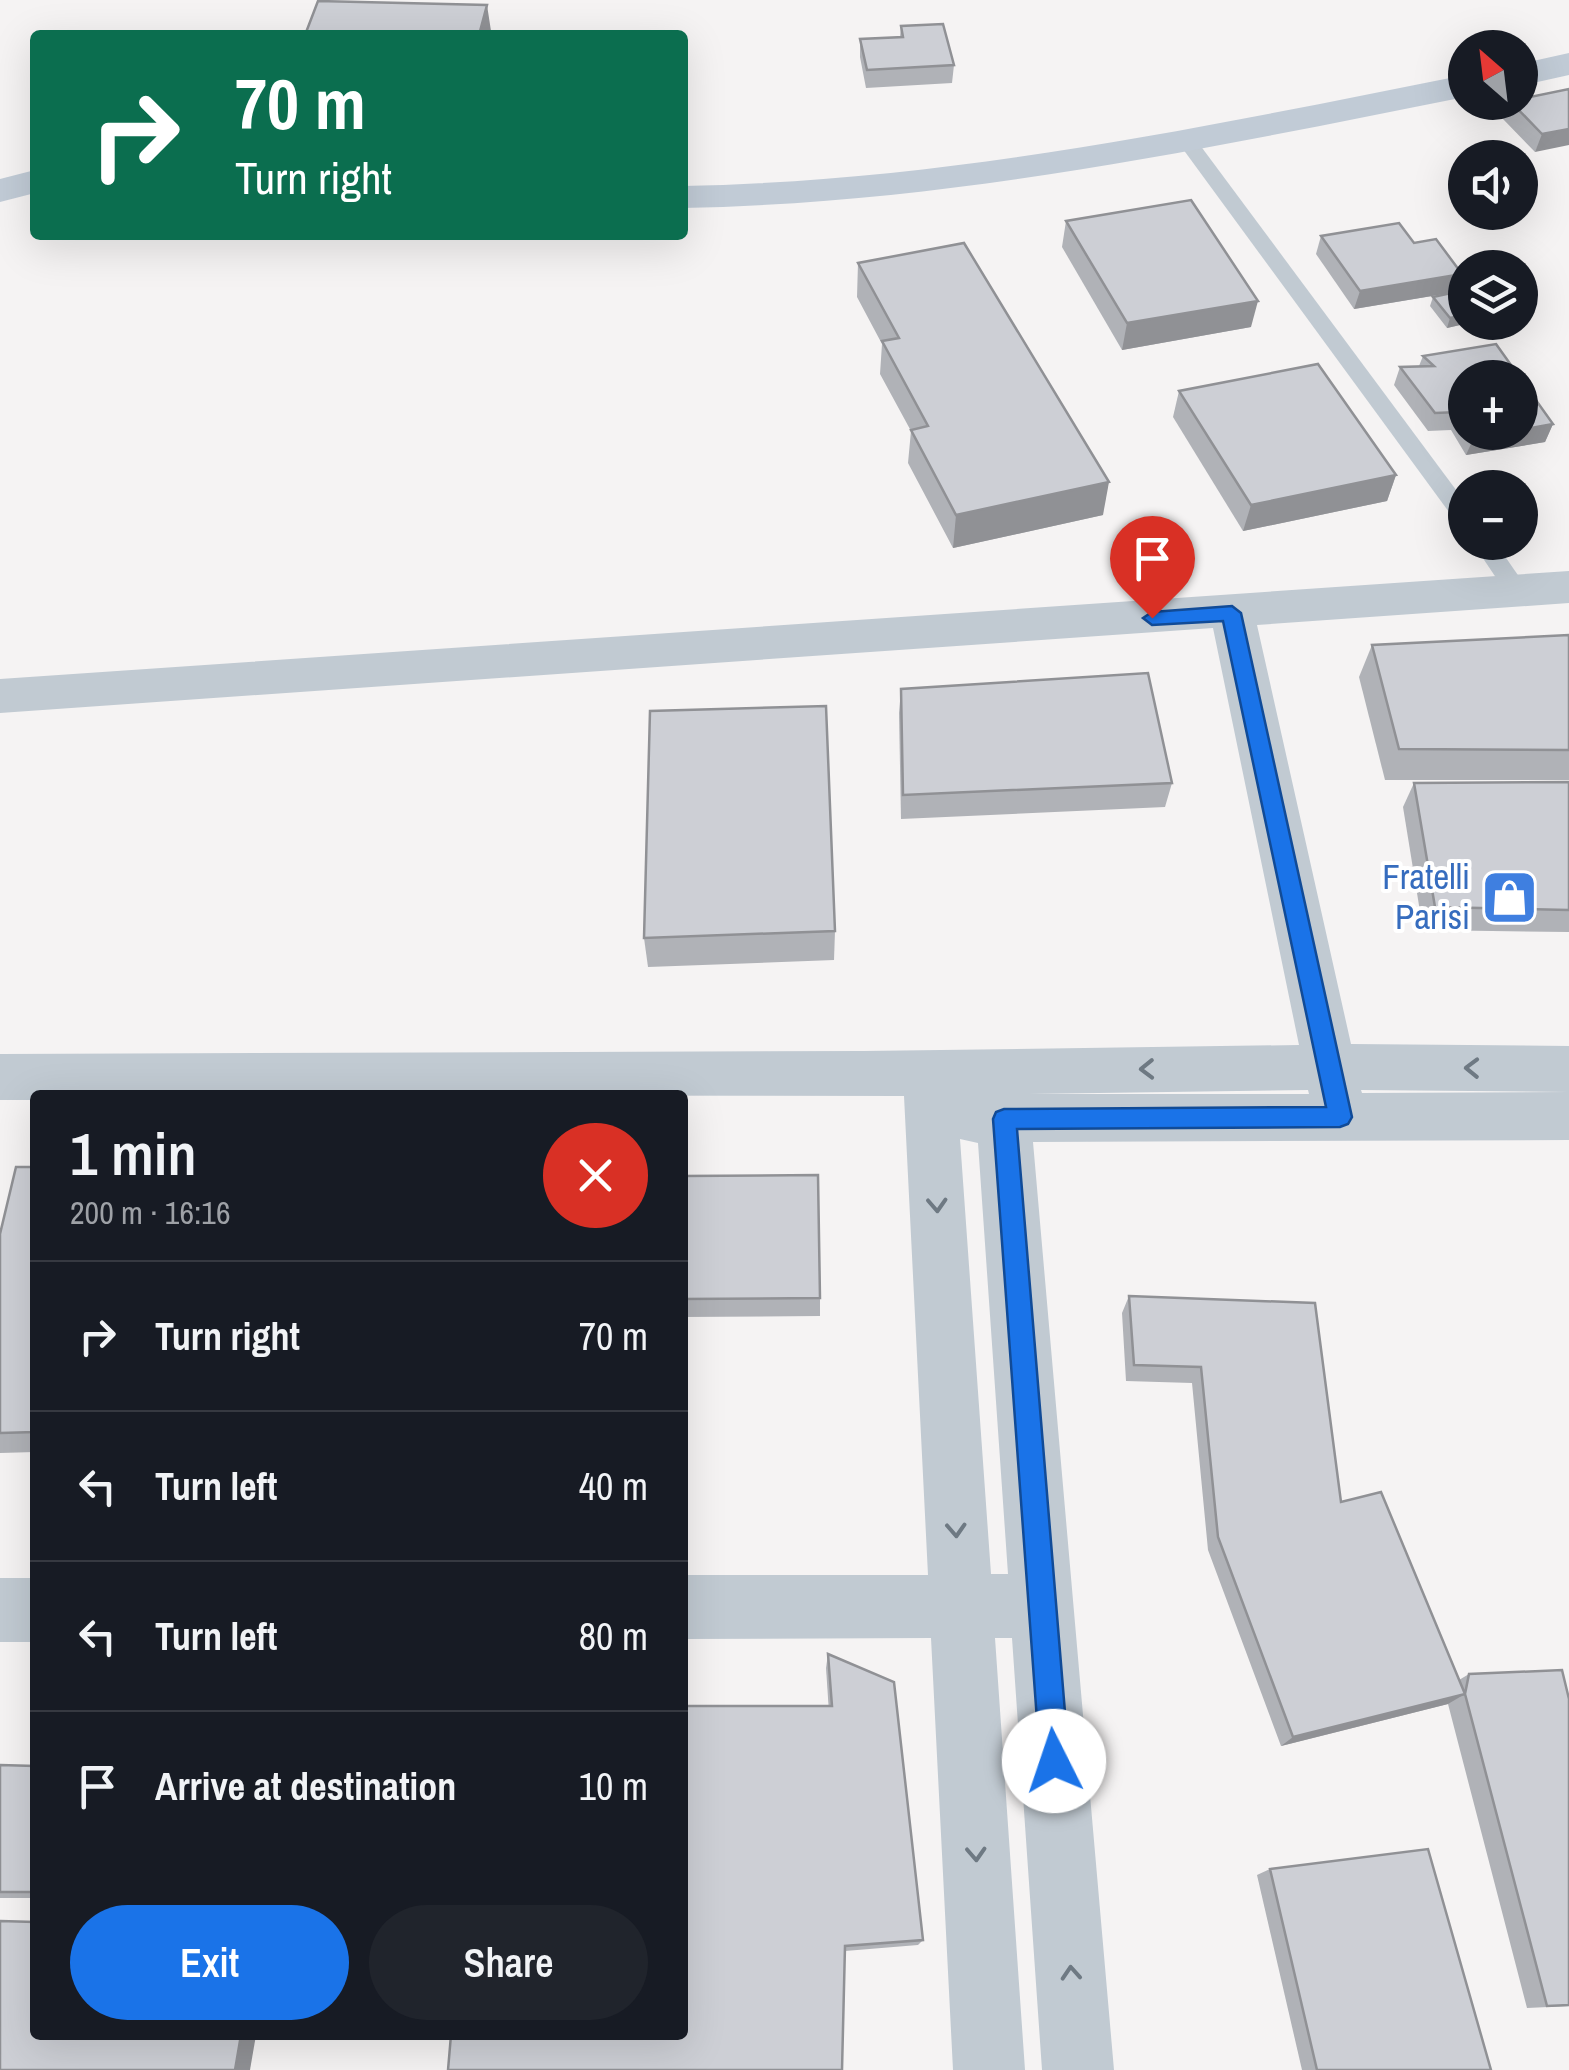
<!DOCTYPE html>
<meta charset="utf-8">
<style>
body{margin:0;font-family:"Archivo Narrow",sans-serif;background:#20242c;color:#f1f3f6;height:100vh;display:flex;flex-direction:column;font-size:38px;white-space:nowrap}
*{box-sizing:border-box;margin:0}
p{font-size:32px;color:#9ea1a6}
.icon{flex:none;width:55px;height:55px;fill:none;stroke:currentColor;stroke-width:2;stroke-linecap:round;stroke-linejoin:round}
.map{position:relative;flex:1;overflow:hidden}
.panel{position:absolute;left:30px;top:1090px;width:658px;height:950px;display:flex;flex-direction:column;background:#171b24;border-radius:10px;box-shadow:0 10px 40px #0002}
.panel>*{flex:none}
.top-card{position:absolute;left:30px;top:30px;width:658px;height:210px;border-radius:10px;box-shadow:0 10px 40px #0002;background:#0b6e4f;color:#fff;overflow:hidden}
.needle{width:65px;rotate:332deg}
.fabs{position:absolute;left:1448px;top:30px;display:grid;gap:20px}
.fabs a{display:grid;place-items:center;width:90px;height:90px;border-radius:50%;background:#171b24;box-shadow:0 10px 40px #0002;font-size:50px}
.pin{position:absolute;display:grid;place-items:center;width:85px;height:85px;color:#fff;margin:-102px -42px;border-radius:50% 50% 50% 0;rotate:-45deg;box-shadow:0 0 10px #0007}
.pin .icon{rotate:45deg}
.me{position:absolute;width:110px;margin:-55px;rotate:356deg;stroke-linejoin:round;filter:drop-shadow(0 0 8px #0008)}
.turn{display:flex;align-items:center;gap:35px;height:210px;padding:0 40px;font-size:45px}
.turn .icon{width:130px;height:130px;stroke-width:2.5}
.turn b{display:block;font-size:70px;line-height:85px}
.round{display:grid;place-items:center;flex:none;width:105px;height:105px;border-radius:52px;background:#20242c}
.head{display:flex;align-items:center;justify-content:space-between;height:170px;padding:0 40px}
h1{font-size:60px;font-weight:600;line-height:75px}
.action{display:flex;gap:20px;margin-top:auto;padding:20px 40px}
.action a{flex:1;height:115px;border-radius:60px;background:#1a73e8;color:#fff;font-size:40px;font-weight:600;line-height:115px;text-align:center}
.action a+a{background:#20242c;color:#f1f3f6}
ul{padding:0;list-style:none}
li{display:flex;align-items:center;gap:30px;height:150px;padding:0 40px;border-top:2px solid #363941}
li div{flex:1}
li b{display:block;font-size:38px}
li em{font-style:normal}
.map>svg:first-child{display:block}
</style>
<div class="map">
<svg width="1569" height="2070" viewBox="0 0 1569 2070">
<rect width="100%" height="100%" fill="#f5f3f3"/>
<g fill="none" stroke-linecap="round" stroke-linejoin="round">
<g fill="#c1cad2" fill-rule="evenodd">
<polygon points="1187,135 1194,137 1465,502 1465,526 1457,523 1180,145 1180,137"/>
<polygon points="1472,542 1495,542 1529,591 1525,597 1509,597"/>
</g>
<g fill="#c1cad2" fill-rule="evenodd">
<path d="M1569,571V603L1257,625L1351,1044L1569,1046V1092L1361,1090L1362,1093L1569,1092V1140L1033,1142L1114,2070H1042L1012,1638H995L1025,2070H953L931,1638L682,1639V1575H928L904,1096L35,1095V1100H0V1054L864,1051L1299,1045L1213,628L0,713V679ZM1308,1090L1309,1094H1029ZM960,1139L978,1143L1008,1574H991Z"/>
<rect x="0" y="1578" width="35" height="64"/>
</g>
<g fill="#c1cbd6" fill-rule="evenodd">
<polygon points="1569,53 1569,75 1520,86 1520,64"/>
<path d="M1465,75V97C1204,149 950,203 682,208V186C950,181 1204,127 1465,75Z"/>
<polygon points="35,170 35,193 0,202 0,179"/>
</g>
</g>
<g fill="#b0b2b7" fill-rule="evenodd">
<polygon points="901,26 954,65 952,83 866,88 860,57 860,39 900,37"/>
<polygon points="1569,89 1535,152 1503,119 1509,102 1520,102"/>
<polygon points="1066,221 1251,327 1122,350 1062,247"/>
<polygon points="1321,236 1414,243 1462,274 1456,292 1354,309 1316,254"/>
<polygon points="858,263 1103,515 953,548 908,463 911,431 880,374 882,344 857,297"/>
<polygon points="1433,297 1465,322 1473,322 1447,328 1430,306"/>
<path d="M1496,344L1553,424L1545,442L1466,455L1451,430L1428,431L1394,385L1400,367L1419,366L1423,356ZM1465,378H1520V432H1465Z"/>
<polygon points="1179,391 1396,475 1387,501 1243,531 1173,417"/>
<polygon points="1569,635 1569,780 1385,780 1359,677 1372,645"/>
<polygon points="901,689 1172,783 1165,807 901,819 899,713"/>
<polygon points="1569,782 1569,932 1423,930 1403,807 1414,783"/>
<polygon points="835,931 834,960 648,967 644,938"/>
<polygon points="35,1167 35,1452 0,1453 0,1234"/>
<polygon points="682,1176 820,1298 820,1316 682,1317"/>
<polygon points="1129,1296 1341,1502 1459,1680 1469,1674 1569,1699 1569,2006 1527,2008 1448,1704 1281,1746 1208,1550 1192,1383 1126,1381 1122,1313"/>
<polygon points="828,1654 923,1940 918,1945 845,1951 826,1668"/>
<polygon points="0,1765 35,1766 35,1898 0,1898"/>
<polygon points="1270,1869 1491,2070 1302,2070 1257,1875"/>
</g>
<g fill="#909195">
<polygon points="487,5 491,31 490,35 479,35"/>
<polygon points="1569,129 1569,145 1535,152 1542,134"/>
<polygon points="1462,274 1456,292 1354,309 1360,291"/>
<polygon points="1258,301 1251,327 1122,350 1127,323"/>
<polygon points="1465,315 1465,322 1473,322 1447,328 1450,318"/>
<polygon points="1553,424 1545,442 1466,455 1474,437 1503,432 1520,432 1520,430"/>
<polygon points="1396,475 1387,501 1243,531 1251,505"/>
<polygon points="1109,482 1103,515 953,548 956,515"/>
<polygon points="1465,1694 1448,1704 1281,1746 1293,1737"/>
<polygon points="241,2035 256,2035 250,2070 235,2070"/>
</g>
<g fill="#cdcfd5" stroke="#909195" stroke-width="2.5">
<polygon points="318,1 487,5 479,35 305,35"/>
<polygon points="943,24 954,65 867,70 860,39 903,37 901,26"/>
<polygon points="1569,89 1569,129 1542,134 1511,102 1520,102 1520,99"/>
<polygon points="1191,200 1258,301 1127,323 1066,221"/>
<polygon points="1399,223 1414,243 1436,239 1462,274 1360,291 1321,236"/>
<polygon points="964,243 1109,482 956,515 911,430 928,426 882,341 899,338 858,263"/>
<polygon points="1465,290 1465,315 1450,318 1433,297"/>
<polygon points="1496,344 1553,424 1520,430 1520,378 1465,378 1465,423 1459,412 1435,413 1400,367 1434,366 1423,356"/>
<polygon points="1318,364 1396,475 1251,505 1179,391"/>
<polygon points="1471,432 1503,432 1474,437"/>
<polygon points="1569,635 1569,750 1399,749 1372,645"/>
<polygon points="1148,673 1172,783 903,795 901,689"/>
<polygon points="826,706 835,931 644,938 650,711"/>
<polygon points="1569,782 1569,910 1435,907 1414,783"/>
<polygon points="16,1167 35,1167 35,1432 0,1433 0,1234"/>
<polygon points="818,1175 820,1298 682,1299 682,1176"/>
<polygon points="1129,1296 1315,1303 1341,1502 1381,1492 1465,1694 1469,1674 1562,1670 1569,1699 1569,2005 1547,2006 1465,1694 1293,1737 1218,1537 1201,1367 1134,1365"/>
<polygon points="828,1654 894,1682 923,1940 845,1946 842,2070 448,2070 451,2035 682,2035 682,1706 832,1706"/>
<polygon points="0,1765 35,1766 35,1892 0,1892"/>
<polygon points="1428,1849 1491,2070 1317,2070 1270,1869"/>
<polygon points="0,1921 35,1922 35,2035 241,2035 235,2070 0,2070"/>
</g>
<defs><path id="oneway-chevron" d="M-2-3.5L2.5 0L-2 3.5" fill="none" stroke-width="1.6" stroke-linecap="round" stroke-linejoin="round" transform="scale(2.5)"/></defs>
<g stroke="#6e7983">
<use href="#oneway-chevron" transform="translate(1472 1068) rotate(-179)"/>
<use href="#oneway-chevron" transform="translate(1147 1069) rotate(179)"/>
<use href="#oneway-chevron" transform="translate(937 1205) rotate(87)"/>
<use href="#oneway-chevron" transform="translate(956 1530) rotate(87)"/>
<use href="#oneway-chevron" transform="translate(976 1854) rotate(87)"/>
<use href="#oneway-chevron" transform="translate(1071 1973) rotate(-94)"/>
</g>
<polygon fill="#1a73e8" stroke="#114b97" stroke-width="2.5" points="1232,606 1241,613 1352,1117 1348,1124 1340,1127 1017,1129 1069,1761 1064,1771 1054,1775 1044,1771 1040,1761 993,1119 996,1112 1004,1109 1326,1107 1223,621 1152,625 1143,618 1152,612"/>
<defs>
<symbol id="shop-square" viewBox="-11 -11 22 22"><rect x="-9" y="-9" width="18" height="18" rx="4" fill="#3f7fe0" stroke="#fff"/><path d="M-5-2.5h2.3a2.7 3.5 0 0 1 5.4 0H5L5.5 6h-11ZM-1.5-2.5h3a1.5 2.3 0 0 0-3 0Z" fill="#fff"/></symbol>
</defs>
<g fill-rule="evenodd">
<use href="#shop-square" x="1478" y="866" width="63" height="63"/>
</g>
<g text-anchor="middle" stroke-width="8" stroke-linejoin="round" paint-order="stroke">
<g font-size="35" fill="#366cbe" stroke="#fff" text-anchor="end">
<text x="1470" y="889">Fratelli<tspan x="1470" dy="40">Parisi</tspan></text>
</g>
</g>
</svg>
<div class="fabs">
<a><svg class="needle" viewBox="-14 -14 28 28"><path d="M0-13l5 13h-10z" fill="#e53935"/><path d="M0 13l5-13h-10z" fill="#9ea1a6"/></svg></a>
<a><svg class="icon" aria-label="sound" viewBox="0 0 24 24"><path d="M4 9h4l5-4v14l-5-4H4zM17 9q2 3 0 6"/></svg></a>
<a><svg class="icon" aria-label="layers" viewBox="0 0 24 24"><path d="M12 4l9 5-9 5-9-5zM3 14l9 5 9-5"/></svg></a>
<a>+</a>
<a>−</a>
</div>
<div class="pin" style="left:1152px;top:618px;background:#d93025"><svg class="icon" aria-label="arrive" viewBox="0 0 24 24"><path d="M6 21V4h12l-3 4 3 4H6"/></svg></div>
<svg class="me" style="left:1054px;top:1761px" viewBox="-20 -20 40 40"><circle r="19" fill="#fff"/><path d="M0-13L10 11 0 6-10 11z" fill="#1a73e8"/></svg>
<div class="top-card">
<div class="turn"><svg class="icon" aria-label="right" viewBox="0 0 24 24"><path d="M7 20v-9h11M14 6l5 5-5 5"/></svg><div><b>70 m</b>Turn right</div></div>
</div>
<section class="panel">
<div class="head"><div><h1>1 min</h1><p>200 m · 16:16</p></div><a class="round" style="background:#d93025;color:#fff"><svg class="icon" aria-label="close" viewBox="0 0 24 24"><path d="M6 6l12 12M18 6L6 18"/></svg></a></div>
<ul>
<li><svg class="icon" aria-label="right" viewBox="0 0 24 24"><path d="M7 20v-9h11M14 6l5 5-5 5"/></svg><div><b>Turn right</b></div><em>70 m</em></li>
<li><svg class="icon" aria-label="left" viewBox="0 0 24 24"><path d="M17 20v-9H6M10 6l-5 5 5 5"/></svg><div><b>Turn left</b></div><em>40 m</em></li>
<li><svg class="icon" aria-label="left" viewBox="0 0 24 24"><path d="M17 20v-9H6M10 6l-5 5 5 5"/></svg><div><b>Turn left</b></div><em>80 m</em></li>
<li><svg class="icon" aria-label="arrive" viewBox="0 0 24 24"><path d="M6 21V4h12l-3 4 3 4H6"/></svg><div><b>Arrive at destination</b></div><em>10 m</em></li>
</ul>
<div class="action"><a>Exit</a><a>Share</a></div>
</section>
</div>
